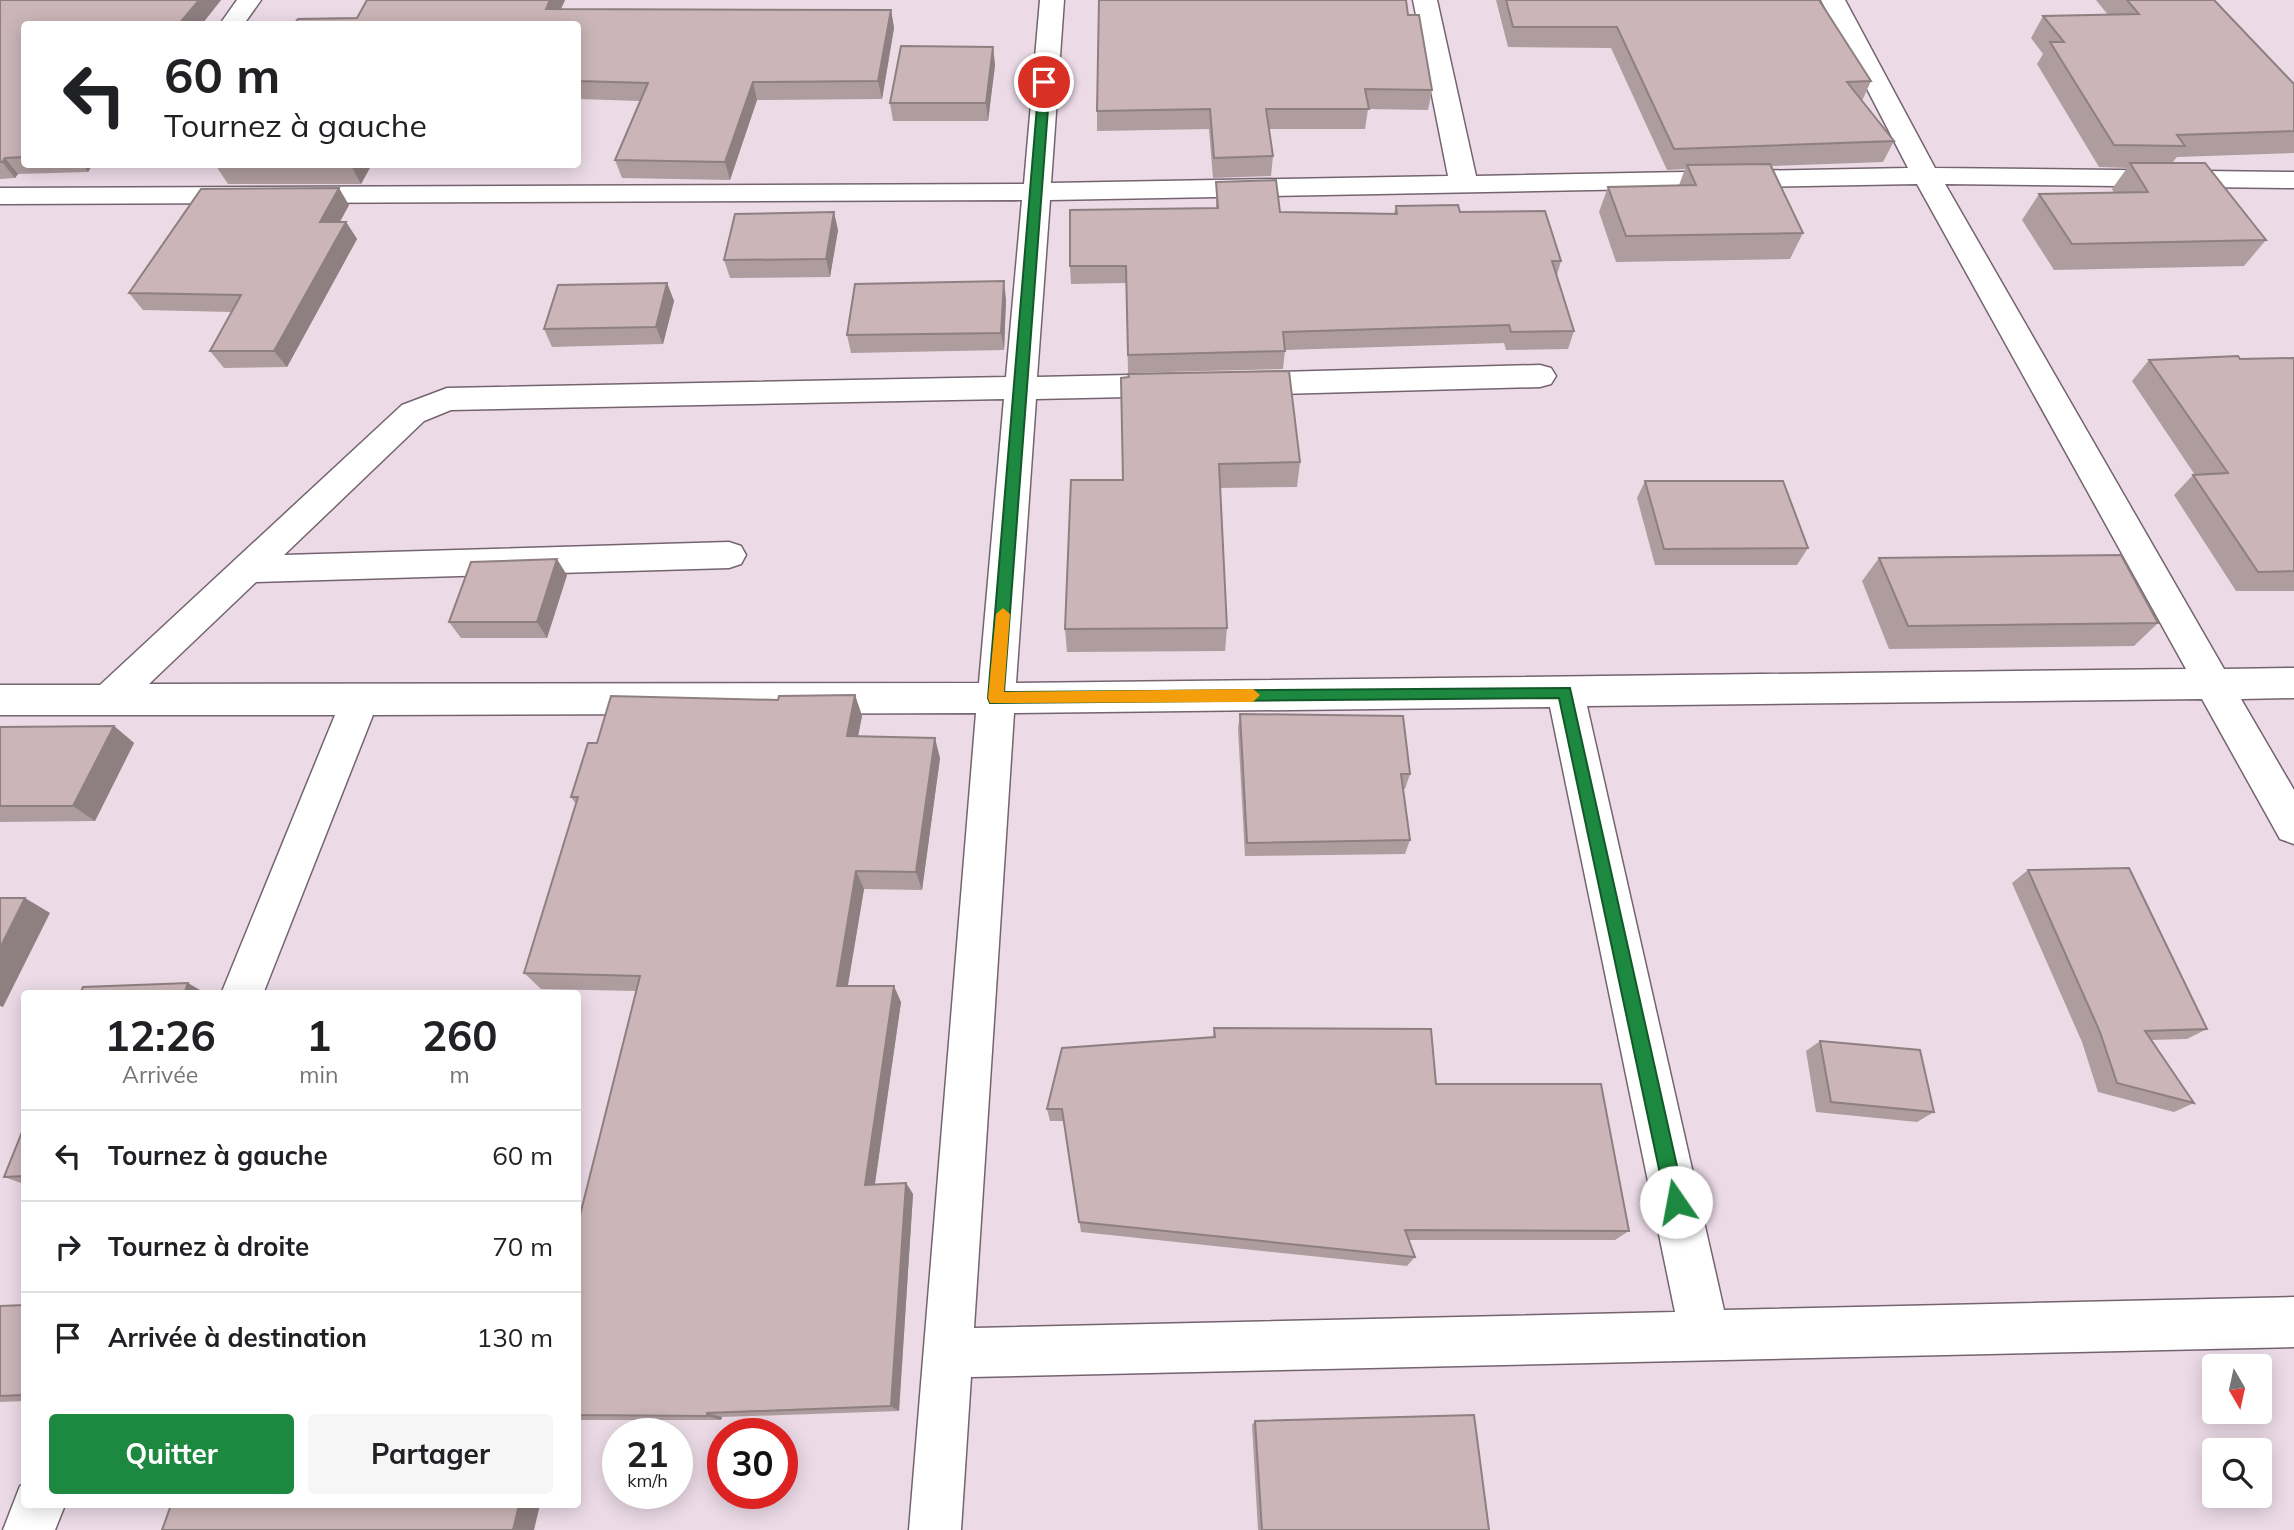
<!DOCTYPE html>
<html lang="fr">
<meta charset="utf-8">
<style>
body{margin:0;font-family:Mulish,sans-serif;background:#f6f6f6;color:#202124;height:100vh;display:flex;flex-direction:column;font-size:26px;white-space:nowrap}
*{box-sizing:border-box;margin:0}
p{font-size:23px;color:#757577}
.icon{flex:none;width:38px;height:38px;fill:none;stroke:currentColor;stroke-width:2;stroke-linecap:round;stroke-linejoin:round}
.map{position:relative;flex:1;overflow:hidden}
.panel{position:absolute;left:21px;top:990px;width:560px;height:518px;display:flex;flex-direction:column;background:#fff;border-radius:7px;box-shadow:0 4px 18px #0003}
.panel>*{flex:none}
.guide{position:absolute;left:21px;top:21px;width:560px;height:147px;border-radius:7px;box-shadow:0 4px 18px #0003;background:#fff;color:#202124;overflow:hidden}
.needle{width:46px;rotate:171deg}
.controls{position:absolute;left:2202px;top:1354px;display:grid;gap:14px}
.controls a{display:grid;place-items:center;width:70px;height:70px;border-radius:7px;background:#fff;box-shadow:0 4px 18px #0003;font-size:35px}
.speed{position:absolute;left:602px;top:1418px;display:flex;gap:14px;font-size:35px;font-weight:700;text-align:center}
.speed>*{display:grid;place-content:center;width:91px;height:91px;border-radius:50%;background:#fff;box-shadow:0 4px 18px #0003;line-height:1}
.speed small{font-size:18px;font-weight:400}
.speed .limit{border:10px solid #d22;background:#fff;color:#111}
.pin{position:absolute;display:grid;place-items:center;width:60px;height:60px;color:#fff;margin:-30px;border:4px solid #fff;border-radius:50%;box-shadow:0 2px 7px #0007}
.me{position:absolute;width:77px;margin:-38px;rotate:348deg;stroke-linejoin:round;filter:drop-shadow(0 0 5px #0008)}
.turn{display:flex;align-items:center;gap:24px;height:147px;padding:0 28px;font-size:32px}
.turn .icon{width:91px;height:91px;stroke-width:2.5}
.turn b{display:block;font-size:49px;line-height:60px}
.eta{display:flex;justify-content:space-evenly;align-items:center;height:119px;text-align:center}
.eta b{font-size:42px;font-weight:700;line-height:49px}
.action{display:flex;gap:14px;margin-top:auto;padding:14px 28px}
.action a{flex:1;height:80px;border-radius:7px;background:#1d883f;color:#fff;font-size:28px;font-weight:700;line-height:80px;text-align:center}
.action a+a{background:#f6f6f6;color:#202124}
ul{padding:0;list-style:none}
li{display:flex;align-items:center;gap:21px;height:91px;padding:0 28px;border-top:2px solid #e0e0e0}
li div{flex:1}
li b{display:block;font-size:26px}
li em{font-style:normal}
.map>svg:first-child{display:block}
</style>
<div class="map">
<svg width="2294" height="1530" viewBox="0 0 2294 1530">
<rect width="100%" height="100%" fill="#ecdbe7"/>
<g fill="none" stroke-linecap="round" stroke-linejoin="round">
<defs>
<g id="minor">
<polygon points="237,0 261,0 244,24 220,24"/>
<path d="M1040,0H1064L1051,183L1448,176L1413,0H1437L1476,176L1908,168L1821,0H1845L1935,168L2294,172V188L1945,184L2224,669L2294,668V698L2241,699L2294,790V844L2280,839L2202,699L1587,706L1724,1310L2294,1297V1347L971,1377L961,1530H909L976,713L373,715L263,994H221L335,715H0V685H100L402,405L447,388L1006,377L1022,200L0,204V188L1024,184ZM1917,184L2186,669L1016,683L1036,399L1175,396L1186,393L1191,385L1186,377L1175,374L1037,377L1050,200ZM1004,399L979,683L149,684L256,582L729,568L741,564L746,555L741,546L729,542L284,555L424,421L451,410ZM1550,707L1675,1312L974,1328L1014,713Z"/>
<polygon points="1540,365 1551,368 1556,376 1551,384 1540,387 1239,395 1228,392 1223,384 1228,376 1239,373"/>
<polygon points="24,1485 24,1505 65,1505 55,1530 3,1530 20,1486"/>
</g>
</defs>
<use href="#minor" stroke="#73646f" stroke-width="3"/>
<use href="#minor" fill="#fff" fill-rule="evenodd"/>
</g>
<g fill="#af9c9e">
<polygon points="0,0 221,0 202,24 24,24 24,164 93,164 88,172 18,174 15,178 0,179"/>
<polygon points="367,0 565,0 561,9 891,10 894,28 882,99 757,100 730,180 622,178 615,160 640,101 578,99 578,24 357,18"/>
<polygon points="1496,0 1819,0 1871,81 1862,101 1894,141 1883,162 1771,166 1803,233 1790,259 1616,262 1599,212 1608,187 1679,185 1685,169 1667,170 1611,48 1508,47"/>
<polygon points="2096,0 2214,0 2294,84 2294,153 2177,157 2172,163 2266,240 2244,266 2054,270 2022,220 2039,194 2114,193 2112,189 2127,168 2099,167 2037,64 2043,54 2031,38 2043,16 2108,15"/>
<polygon points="1408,15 1432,90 1428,110 1368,109 1365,129 1269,129 1273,156 1271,176 1213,178 1209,129 1097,131 1097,111"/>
<polygon points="993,47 995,65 988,121 893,121 890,103"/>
<polygon points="217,164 372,164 361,184 228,184 216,166"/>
<polygon points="1216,182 1280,212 1394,213 1396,206 1460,212 1561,261 1557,275 1574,331 1568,349 1506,350 1504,343 1285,350 1283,369 1128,373 1126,283 1071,284 1070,266 1216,208"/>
<polygon points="349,205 340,222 346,222 357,239 287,367 224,368 210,351 232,312 143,310 129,293"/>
<polygon points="838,230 830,277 730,278 724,260"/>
<polygon points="667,283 674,301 663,344 552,347 544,329"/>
<polygon points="1006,299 1004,350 851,353 847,335"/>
<polygon points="2294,358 2294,591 2236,591 2174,495 2193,475 2195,475 2132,381 2149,360"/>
<polygon points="1121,378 1300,462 1297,487 1220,488 1227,628 1225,651 1067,652 1065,629 1123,480"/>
<polygon points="1645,481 1808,548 1797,565 1655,565 1637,498"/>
<polygon points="1879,558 2158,623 2134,646 1889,649 1862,581"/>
<polygon points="567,575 547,638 461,638 449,622"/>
<polygon points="855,695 862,716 858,736 940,758 922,890 864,889 848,986 901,1002 875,1184 906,1183 913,1194 899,1411 722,1417 721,1420 578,1420 578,1223 636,991 541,989 524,973 576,804 571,797 597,743 778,700"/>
<polygon points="1240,714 1410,774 1405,789 1403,789 1410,840 1405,854 1245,856 1238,729"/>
<polygon points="114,726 134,743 95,821 0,822 0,727"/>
<polygon points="2028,870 2207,1029 2187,1039 2151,1040 2194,1103 2174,1112 2098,1092 2082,1042 2012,883"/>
<polygon points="1214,1028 1436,1084 1629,1231 1615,1240 1409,1240 1415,1257 1407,1266 1081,1232 1064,1121 1050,1121 1047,1109 1213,1038"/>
<polygon points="1820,1041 1934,1112 1917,1122 1816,1112 1806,1051"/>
<polygon points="24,1127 24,1184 4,1177"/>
<polygon points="24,1305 24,1401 0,1402 0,1306"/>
<polygon points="1255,1421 1489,1530 1258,1530 1252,1425"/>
</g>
<g fill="#8e7f81">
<polygon points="199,0 221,0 202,24 179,24"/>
<polygon points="550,0 565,0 554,24 546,9"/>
<polygon points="891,10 894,28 882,99 878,81"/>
<polygon points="993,47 995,65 988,121 986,103"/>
<polygon points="753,82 757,100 730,180 725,162"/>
<polygon points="5,158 18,174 15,178 2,162"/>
<polygon points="82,164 93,164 88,172"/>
<polygon points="351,164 372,164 361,184 351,166"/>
<polygon points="339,188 349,205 330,239 320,222"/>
<polygon points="834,212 838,230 830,277 826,259"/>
<polygon points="346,222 357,239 287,367 274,351"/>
<polygon points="1004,281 1006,299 1004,350 1001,333"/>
<polygon points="667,283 674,301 663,344 656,327"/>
<polygon points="557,559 567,575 547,638 537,622"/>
<polygon points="855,695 862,716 854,756 847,736"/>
<polygon points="114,726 134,743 95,821 73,806"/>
<polygon points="935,738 940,758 922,890 916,872"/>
<polygon points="856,871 864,889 845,1001 837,986"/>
<polygon points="25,898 50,913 3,1007 0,1006 0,948"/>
<polygon points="188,983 207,994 184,994"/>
<polygon points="894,986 901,1002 873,1196 865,1185"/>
<polygon points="906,1183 913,1194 899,1411 891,1406"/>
<polygon points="707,1413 722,1417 721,1420 707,1416"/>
<polygon points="519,1505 540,1505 534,1530 513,1530"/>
</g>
<g fill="#cbb5b8" stroke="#8e7f81" stroke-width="2">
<polygon points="0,0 199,0 179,24 24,24 24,157 5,158 2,162 0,162"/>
<polygon points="367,0 550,0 546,9 891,10 878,81 753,82 725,162 615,160 648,83 578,81 578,24 294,24 298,19 357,18"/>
<polygon points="1099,0 1406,0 1408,15 1419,15 1432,90 1365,89 1369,109 1266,109 1273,156 1214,158 1210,109 1097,111"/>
<polygon points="1506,0 1819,0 1871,81 1847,82 1894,141 1674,149 1617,27 1513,27"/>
<polygon points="2127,0 2214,0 2294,84 2294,131 2177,135 2185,146 2114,145 2050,42 2064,42 2043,16 2139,14"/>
<polygon points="901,46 993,47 986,103 890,103"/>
<polygon points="2130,163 2205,163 2266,240 2072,244 2039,194 2148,192"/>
<polygon points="217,164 351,164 351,166 216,166"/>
<polygon points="1770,164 1803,233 1626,236 1608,187 1696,185 1687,165"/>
<polygon points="1276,180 1280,212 1397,214 1396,206 1458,205 1460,212 1545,211 1561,261 1552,261 1574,331 1511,332 1509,325 1283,332 1285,351 1128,355 1126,266 1070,266 1070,210 1218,208 1216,182"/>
<polygon points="339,188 320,222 346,222 274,351 210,351 241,295 129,293 201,189"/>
<polygon points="834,212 826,259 724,260 735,214"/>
<polygon points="1004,281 1001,333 847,335 855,284"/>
<polygon points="667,283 656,327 544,329 558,285"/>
<polygon points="2238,356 2240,359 2294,358 2294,571 2258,572 2193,475 2228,473 2149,360"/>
<polygon points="1289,371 1300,462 1219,464 1227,628 1065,629 1071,480 1123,480 1121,378 1129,377 1128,374"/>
<polygon points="1645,481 1783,481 1808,548 1664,549"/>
<polygon points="2121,555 2158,623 1908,626 1879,558"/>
<polygon points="557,559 537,622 449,622 471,562"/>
<polygon points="855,695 847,736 935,738 916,872 856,871 837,986 894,986 865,1185 906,1183 891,1406 707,1413 707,1416 578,1415 578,1223 640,976 524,973 578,797 571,797 588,743 597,743 611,696 778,700 779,696"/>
<polygon points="1240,714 1403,716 1410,774 1401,774 1410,840 1247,843"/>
<polygon points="114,726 73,806 0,806 0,727"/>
<polygon points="2129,868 2207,1029 2145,1031 2194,1103 2117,1083 2100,1032 2028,870"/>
<polygon points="0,898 25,898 0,948"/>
<polygon points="188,983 184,994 80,994 83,987"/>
<polygon points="1214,1028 1431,1029 1436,1084 1601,1084 1629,1231 1405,1230 1415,1257 1079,1222 1062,1109 1047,1109 1062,1048 1215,1037"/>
<polygon points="1820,1041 1920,1050 1934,1112 1831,1102"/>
<polygon points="24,1127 24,1176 4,1177"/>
<polygon points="24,1305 24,1395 0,1396 0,1306"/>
<polygon points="1474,1415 1489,1530 1262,1530 1255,1421"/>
<polygon points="171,1505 519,1505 513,1530 162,1530"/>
</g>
<polygon fill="#1d883f" stroke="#135829" stroke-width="2" points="1044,79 1050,82 1004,692 1570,688 1685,1202 1683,1208 1676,1211 1669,1208 1666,1202 1559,698 990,703 988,698 1039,82"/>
<polygon fill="#f59e0b" points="1003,608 1010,614 1004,692 1253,689 1260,695 1253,702 990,703 988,698 996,614"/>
</svg>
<div class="controls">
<a><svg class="needle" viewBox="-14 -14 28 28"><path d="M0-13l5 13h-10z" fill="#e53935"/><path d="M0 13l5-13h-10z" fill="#757577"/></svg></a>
<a><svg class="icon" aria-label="search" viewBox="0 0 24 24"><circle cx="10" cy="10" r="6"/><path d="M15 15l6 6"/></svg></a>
</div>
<div class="speed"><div>21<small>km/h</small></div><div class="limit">30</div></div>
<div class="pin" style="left:1044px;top:82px;background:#d93025"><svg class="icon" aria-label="arrive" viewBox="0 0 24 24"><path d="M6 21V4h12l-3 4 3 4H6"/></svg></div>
<svg class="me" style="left:1676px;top:1202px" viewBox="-20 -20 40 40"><circle r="19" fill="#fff"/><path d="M0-13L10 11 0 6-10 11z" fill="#1d883f"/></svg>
<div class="guide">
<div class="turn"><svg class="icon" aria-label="left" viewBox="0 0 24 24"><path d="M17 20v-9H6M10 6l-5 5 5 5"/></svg><div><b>60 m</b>Tournez à gauche</div></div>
</div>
<section class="panel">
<div class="eta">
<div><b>12:26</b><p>Arrivée</p></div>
<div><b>1</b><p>min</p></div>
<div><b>260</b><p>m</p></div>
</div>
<ul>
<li><svg class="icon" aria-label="left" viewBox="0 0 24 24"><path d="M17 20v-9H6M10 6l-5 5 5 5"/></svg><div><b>Tournez à gauche</b></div><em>60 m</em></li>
<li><svg class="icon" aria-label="right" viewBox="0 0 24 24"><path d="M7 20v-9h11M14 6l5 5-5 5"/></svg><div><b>Tournez à droite</b></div><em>70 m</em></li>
<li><svg class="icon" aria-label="arrive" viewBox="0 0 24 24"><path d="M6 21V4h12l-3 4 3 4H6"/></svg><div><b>Arrivée à destination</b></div><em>130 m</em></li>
</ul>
<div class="action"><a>Quitter</a><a>Partager</a></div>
</section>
</div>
